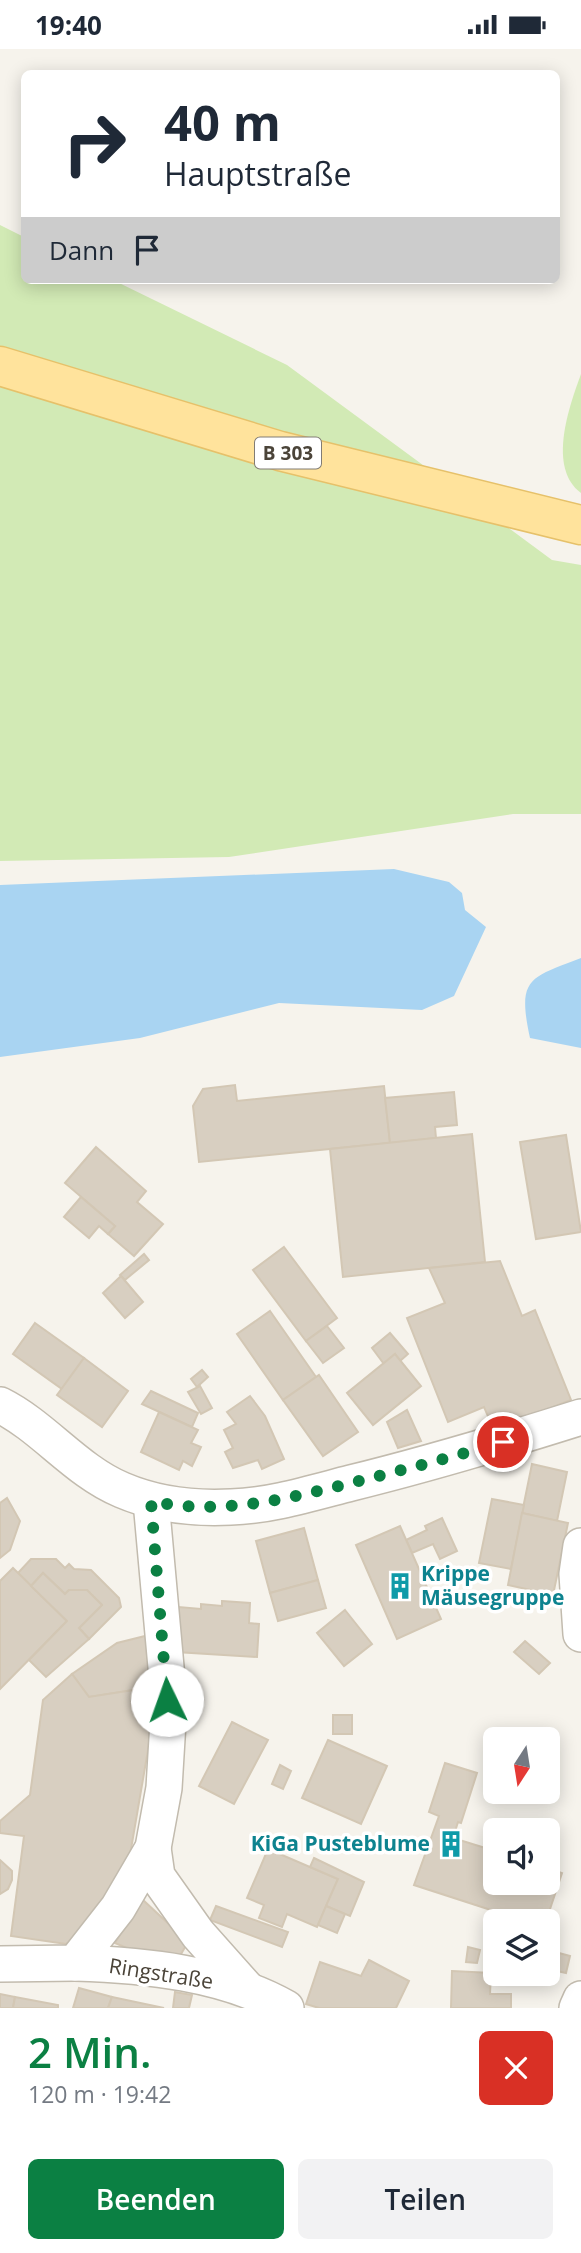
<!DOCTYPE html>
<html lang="de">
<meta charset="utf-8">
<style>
body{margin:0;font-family:"Open Sans",sans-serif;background:#f2f2f3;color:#1f2937;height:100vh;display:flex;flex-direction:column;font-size:26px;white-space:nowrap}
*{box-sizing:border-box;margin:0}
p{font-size:23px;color:#747a83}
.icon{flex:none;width:38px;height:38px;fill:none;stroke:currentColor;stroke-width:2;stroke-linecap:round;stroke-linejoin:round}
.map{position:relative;height:1959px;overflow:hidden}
.panel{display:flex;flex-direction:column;background:#fff;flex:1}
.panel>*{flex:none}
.hud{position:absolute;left:21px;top:21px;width:539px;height:214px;border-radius:10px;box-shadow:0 4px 18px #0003;background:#fff;color:#1f2937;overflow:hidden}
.needle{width:46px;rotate:192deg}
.tools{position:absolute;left:483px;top:1678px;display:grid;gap:14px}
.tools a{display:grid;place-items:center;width:77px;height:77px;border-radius:10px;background:#fff;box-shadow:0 4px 18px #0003;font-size:35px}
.pin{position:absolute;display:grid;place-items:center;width:60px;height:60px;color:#fff;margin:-30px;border:4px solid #fff;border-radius:50%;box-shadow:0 2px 7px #0007}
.me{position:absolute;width:77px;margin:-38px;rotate:357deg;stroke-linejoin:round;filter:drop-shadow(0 0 5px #0008)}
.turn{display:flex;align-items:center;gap:24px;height:147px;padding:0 28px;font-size:32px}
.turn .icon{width:91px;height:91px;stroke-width:2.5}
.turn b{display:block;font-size:49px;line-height:60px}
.then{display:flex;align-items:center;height:66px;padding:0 28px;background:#0003;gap:14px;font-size:26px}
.round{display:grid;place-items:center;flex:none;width:74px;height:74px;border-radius:10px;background:#f2f2f3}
.summary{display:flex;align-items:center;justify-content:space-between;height:119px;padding:0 28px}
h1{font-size:42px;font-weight:600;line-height:52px;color:#0b8043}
.action{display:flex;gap:14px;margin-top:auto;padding:14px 28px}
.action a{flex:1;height:80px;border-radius:10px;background:#0b8043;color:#fff;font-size:28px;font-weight:600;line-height:80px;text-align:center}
.action a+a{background:#f2f2f3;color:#1f2937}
.status{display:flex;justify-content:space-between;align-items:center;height:49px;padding:0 35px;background:#fff;direction:ltr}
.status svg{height:19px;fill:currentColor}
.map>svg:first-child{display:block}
</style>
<div class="status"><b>19:40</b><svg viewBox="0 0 49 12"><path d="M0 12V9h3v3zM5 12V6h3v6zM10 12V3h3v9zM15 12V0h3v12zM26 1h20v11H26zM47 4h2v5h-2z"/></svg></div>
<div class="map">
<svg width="581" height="1959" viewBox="0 0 581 1959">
<rect width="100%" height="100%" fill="#f6f3ec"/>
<g fill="#d2eab5">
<polygon points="0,176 24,188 24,231 113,231 287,316 552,511 581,516 581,765 513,765 229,808 0,812"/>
<path d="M581,325V444C547,419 569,358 581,325Z"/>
</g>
<g fill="#a9d4f2">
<polygon points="394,820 449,833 462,844 465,861 486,878 454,947 422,961 279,954 140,989 0,1008 0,836"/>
<path d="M581,909V999L530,989C517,929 529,929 581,909Z"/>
</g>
<g fill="#d8cfc1" stroke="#d3c7b4" stroke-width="2">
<polygon points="235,1036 237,1052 384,1037 390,1094 199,1113 193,1057 203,1040"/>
<polygon points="454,1043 457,1076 435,1078 436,1089 390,1094 385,1049"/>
<polygon points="472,1085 485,1213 343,1228 330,1100"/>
<polygon points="566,1086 581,1183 536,1190 520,1093"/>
<polygon points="96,1098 146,1142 137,1153 163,1175 134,1207 108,1185 115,1177 65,1134"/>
<polygon points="81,1148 115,1177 108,1185 99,1177 89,1189 64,1168"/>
<polygon points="284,1198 337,1269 306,1292 253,1221"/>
<polygon points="144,1205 149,1211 125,1231 120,1226"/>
<polygon points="500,1212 522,1267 535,1261 571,1351 494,1381 484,1358 448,1373 407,1269 445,1254 429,1219"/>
<polygon points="121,1227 143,1253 125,1269 103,1244"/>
<polygon points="270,1262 316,1328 283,1351 237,1285"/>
<polygon points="35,1274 84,1309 62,1340 13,1305"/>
<polygon points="327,1277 344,1299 323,1314 306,1292"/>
<polygon points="390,1284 408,1305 400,1312 395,1305 384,1315 372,1299"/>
<polygon points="395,1305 421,1337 373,1376 347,1344"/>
<polygon points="84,1309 128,1342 102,1378 57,1346"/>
<polygon points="202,1321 208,1328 197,1338 191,1330"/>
<polygon points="319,1326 358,1383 323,1407 283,1351"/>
<polygon points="200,1337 212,1359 201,1365 188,1343"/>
<polygon points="151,1342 198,1364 192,1378 142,1355"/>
<polygon points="250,1347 265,1367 284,1410 262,1420 258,1411 233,1419 225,1403 233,1399 224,1381 236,1375 227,1363"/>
<polygon points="407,1361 421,1392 398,1399 387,1373"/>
<polygon points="159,1363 198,1381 191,1394 201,1398 192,1417 183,1412 179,1421 141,1403"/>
<polygon points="532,1415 567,1423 557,1472 522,1464"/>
<polygon points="7,1449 20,1472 10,1501 0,1509 0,1454"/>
<polygon points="492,1450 524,1456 511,1520 479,1514"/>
<polygon points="522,1464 568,1474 553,1546 508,1536"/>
<polygon points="442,1469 457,1502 440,1510 433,1495 412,1504 406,1491 427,1481 425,1477"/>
<polygon points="400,1477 441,1570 397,1590 356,1496"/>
<polygon points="304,1479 318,1531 270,1544 256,1492"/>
<polygon points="31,1510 56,1510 65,1519 69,1515 74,1520 91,1521 119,1549 121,1558 89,1590 79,1579 102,1556 87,1541 69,1541 65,1545 43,1524 31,1537 18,1524"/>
<polygon points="13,1519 67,1572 0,1640 0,1532"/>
<polygon points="43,1524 65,1545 69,1541 87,1541 102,1556 79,1579 89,1590 46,1628 29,1611 67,1572 31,1537"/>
<polygon points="318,1531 326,1559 278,1572 270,1544"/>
<polygon points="222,1552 250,1554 249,1574 259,1575 257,1608 176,1603 179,1558 201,1560 201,1555 222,1557"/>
<polygon points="345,1561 372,1595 344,1617 317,1584"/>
<polygon points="145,1587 159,1637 89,1648 72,1625 117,1594"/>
<polygon points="525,1592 550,1614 539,1625 514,1603"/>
<polygon points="72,1625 89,1648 159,1637 125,1835 86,1884 66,1895 11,1887 24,1787 0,1784 0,1772 30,1746 43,1651"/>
<rect x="333" y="1666" width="19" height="19"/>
<polygon points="232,1673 268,1691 234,1755 199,1737"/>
<polygon points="328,1691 387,1717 361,1775 302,1749"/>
<polygon points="445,1714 477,1724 461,1774 458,1773 453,1789 495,1802 495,1834 548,1834 548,1819 562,1824 546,1872 516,1869 515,1872 495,1872 495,1882 492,1870 494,1862 414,1836 439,1767 429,1763"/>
<polygon points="280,1716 291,1722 283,1740 272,1735"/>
<polygon points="268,1800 338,1830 317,1878 287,1865 282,1878 259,1869 264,1856 247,1849"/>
<polygon points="314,1809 364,1833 350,1867 326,1857 338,1830 310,1818"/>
<polygon points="0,1811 12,1822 12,1831 8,1840 0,1845"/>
<polygon points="142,1850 188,1893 173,1919 115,1894"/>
<polygon points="216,1857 288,1883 282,1898 210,1871"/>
<polygon points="326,1857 345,1865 337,1884 318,1876"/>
<polygon points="468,1898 480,1901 477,1914 466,1913"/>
<polygon points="548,1901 570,1907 566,1924 548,1920"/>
<polygon points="369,1911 409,1932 396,1959 319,1959 306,1955 320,1913 361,1927"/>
<polygon points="452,1922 491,1924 490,1945 511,1945 511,1959 451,1959"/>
<polygon points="79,1939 112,1948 108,1959 73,1959"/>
<polygon points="175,1943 192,1946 189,1959 173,1959"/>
<polygon points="0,1945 15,1948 13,1959 0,1959"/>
<polygon points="15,1948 58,1956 58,1959 13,1959"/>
<polygon points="112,1948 164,1959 108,1959"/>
</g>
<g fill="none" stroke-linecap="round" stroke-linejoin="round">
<defs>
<g id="minor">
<path d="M0,1356C44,1378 76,1422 122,1441C157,1456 192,1460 231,1458C270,1457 312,1444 351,1434C428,1415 505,1392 581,1368"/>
<polyline points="581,1497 577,1525 581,1585"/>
<polyline points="153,1799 157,1827 198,1885 247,1940"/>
<path d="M75,1914C145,1916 224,1924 286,1959"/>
<polyline points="0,1915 75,1914 118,1859 153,1799 164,1739 168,1673 167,1629 151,1452"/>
<polyline points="577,1959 581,1950"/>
</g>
<polyline id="major" points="0,317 280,402 581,476"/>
</defs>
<use href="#minor" stroke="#c2bbae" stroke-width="38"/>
<use href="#major" stroke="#e6c16a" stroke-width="41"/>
<use href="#minor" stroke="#fff" stroke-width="35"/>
<use href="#major" stroke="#ffe39c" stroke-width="38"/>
</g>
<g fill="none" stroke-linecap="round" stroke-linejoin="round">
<path stroke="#0b8043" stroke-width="12" stroke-dasharray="0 21.6" d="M167,1651L151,1452C223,1468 294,1448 363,1431C410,1419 457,1407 503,1393"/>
</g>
<defs>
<symbol id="building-bare" viewBox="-9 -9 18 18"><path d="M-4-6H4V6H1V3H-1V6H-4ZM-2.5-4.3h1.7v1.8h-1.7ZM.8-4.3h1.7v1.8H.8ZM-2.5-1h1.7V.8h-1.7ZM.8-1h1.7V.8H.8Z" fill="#0f9aa8" stroke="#fff" stroke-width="2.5" paint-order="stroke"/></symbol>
</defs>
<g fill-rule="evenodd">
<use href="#building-bare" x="381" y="1518" width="38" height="38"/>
<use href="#building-bare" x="432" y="1776" width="38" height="38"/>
</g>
<g text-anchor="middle" stroke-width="7" stroke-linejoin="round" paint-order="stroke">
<rect fill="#fff" stroke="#817c74" stroke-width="2" x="255" y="388.5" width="66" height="31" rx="5"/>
<g font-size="19" font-weight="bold" fill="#4b4439">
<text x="288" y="411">B 303</text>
</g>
<g font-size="21" font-weight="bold" fill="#0d838f" stroke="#fff" text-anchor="start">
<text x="421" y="1532">Krippe<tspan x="421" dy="24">Mäusegruppe</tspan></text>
<text x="430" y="1802" text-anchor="end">KiGa Pusteblume</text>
</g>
<g font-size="21" fill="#4b4439" stroke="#fff">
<text transform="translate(161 1925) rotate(9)" y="7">Ringstraße</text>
</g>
</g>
</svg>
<div class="tools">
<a><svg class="needle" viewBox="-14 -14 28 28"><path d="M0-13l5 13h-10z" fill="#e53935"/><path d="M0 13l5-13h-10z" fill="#747a83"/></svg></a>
<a><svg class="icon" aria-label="sound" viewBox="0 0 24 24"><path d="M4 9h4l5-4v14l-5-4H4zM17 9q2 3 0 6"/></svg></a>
<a><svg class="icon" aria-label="layers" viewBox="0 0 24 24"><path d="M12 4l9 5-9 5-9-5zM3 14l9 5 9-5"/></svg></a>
</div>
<div class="pin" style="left:503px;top:1393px;background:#d93025"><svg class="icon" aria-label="arrive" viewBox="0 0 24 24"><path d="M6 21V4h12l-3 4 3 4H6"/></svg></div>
<svg class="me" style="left:167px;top:1651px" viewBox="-20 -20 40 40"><circle r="19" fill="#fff"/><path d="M0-13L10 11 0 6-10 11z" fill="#0b8043"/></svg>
<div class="hud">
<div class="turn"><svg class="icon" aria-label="right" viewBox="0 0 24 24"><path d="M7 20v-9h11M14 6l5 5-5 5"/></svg><div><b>40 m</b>Hauptstraße</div></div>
<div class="then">Dann<svg class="icon" aria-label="arrive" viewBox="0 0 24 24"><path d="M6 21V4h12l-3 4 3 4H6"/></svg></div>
</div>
</div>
<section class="panel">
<div class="summary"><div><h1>2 Min.</h1><p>120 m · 19:42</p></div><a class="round" style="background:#d93025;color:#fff"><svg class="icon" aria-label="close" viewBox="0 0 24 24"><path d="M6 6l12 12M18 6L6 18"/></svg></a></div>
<div class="action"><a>Beenden</a><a>Teilen</a></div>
</section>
